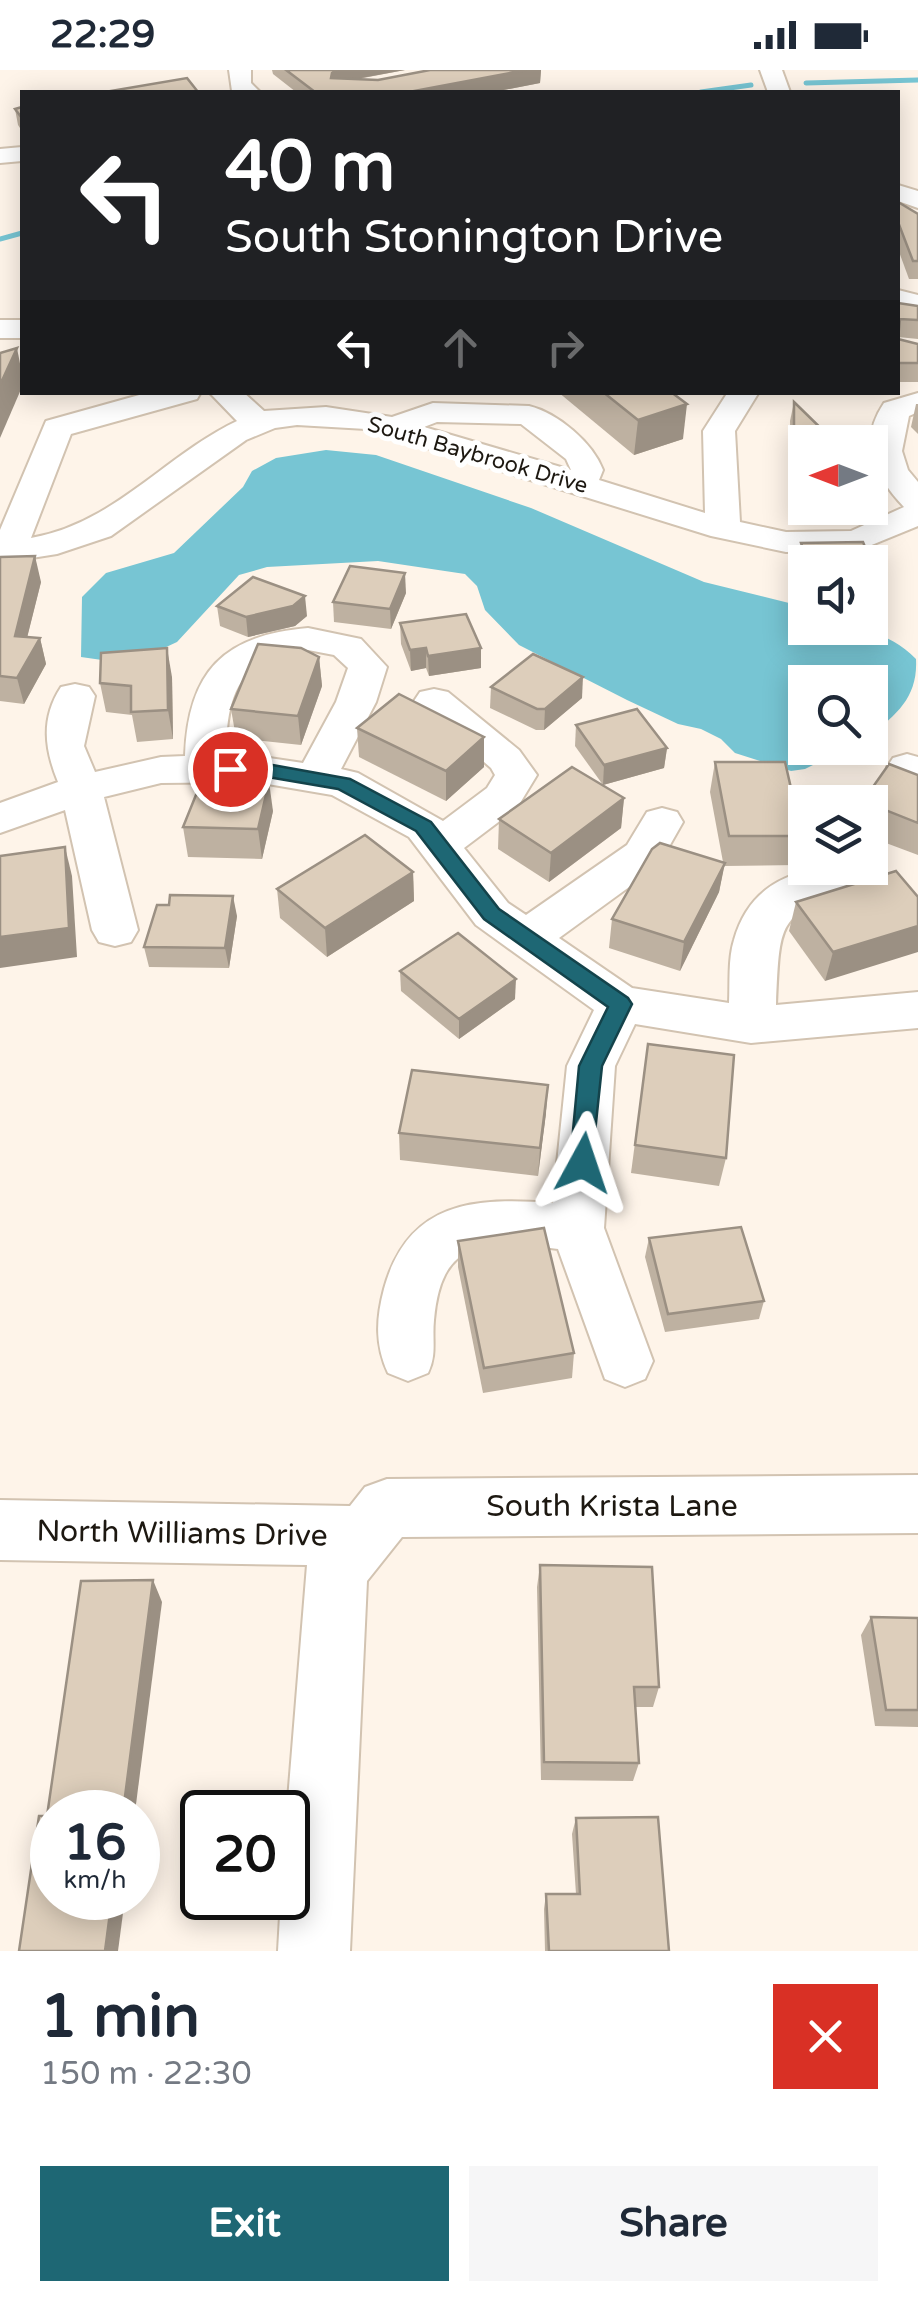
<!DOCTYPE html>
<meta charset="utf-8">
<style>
body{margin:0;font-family:"Varela Round",sans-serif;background:#f6f6f7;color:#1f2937;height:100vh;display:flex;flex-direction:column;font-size:38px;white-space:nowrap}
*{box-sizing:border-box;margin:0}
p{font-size:32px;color:#747a83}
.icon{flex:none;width:55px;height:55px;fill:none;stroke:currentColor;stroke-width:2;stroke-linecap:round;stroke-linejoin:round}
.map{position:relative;height:1881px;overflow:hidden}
.panel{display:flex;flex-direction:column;background:#fff;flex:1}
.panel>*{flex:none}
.top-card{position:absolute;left:20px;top:20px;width:880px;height:305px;border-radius:0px;box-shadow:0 5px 25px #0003;background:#202124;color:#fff;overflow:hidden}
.needle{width:65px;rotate:270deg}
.buttons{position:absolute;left:788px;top:355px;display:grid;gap:20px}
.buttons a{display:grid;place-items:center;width:100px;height:100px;border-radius:0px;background:#fff;box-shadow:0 5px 25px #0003;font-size:50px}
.speed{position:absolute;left:30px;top:1720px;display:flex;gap:20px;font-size:50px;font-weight:700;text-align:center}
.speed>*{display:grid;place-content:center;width:130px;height:130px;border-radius:50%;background:#fff;box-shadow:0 5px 25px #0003;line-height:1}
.speed small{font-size:25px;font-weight:400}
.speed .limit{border:5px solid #111;border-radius:15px;background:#fff;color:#111}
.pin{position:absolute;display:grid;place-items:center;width:85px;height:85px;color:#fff;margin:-42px;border:5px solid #fff;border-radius:50%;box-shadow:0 2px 10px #0007}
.me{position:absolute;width:110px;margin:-55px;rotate:5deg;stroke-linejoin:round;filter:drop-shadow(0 0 8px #0008)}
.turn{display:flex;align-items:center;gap:35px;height:210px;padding:0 40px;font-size:45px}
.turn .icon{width:130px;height:130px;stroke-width:2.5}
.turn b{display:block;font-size:70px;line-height:85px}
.lanes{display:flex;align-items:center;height:95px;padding:0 40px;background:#0003;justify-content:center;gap:50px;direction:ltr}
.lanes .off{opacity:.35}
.round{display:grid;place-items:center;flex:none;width:105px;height:105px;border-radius:0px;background:#f6f6f7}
.head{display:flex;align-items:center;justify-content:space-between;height:170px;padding:0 40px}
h1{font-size:60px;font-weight:700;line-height:75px}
.primary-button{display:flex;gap:20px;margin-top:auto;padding:20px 40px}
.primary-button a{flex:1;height:115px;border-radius:0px;background:#1e6774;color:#fff;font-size:40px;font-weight:700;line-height:115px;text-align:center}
.primary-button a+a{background:#f6f6f7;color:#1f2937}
.status{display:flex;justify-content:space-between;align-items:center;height:70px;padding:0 50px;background:#fff;direction:ltr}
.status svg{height:28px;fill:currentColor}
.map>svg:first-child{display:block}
</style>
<div class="status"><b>22:29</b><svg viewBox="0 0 49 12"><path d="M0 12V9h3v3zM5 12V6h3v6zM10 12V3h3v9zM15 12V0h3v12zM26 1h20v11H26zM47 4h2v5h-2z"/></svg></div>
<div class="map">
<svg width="918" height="1881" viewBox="0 0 918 1881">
<rect width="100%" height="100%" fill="#fef4e9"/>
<path fill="#77c5d3" d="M326,380L376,385L531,438L704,512L805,537V558C848,558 884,556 916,589C918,626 898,644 870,665V612H805V678H847L805,699L791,701L735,683L721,669L701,659L678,654L627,630L519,575L485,540L477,516L465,504L378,491L267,497L239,505L177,572L149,585L109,591L81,587L82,527L106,503L174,483L243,417L252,401L276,388Z"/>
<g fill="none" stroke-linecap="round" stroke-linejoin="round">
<g stroke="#77c5d3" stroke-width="5">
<polyline points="806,13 918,10"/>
<polyline points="701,22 751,15"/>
<polyline points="0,169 22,163"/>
</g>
<defs>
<g id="minor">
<polygon points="229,0 251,0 251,13 260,22 232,21"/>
<polygon points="760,0 782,0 790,22 768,22"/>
<polygon points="22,77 22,91 0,93 0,79"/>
<polygon points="898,115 918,121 918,138 898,131"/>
<polygon points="898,220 918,225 918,243 898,237"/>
<rect x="0" y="250" width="22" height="18"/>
<path d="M150,322H201L197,329L71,364L31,468C115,453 164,386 237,351L209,322H243L264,341L326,337L392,347L433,333L529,336C558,343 593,373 603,400L599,410L705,443L703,361L728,322H759L735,361L740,452L786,462L851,461L904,437C875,406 857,373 884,333L918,323V342L909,346L902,381L908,400L918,412V456L857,481L786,482L711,466L366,359L297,355L275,358L246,370L111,466L57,484L0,493V460L46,351ZM437,352L521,354L566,389L571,400L424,357Z"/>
<path d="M308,558L361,569L387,597L376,632L341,699L358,703L443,751L487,718L495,705L491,698L414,631L420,622L434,619L448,622L519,680L537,705L517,738L464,778L508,833L526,845L627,775L647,742L662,738L677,742L683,752L658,796L559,868L632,918L729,933C730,913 728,889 734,870C752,806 807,794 866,798L859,809C779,852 780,841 776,935L918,922V958L751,973L635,954L615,996L604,1158L653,1291L645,1309L625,1317L605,1309L558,1179L550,1178C481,1172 441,1170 434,1250C432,1271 437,1284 428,1303L408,1311L388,1303C375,1275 376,1249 384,1219C408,1131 474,1127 553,1133L567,996L594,940L476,855L409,767L332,725L256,712L161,713L104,727L138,860L131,872L115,876L99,872L92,860L65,740L0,763V733L58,712C45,680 40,649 61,617L75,614L89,617L95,626L84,676L95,702L161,687L185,686C188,602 223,565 308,558ZM308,580L334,585L348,598L336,632L303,693L256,686H226C226,624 239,586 308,580Z"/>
<polygon points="907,684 918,687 918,715 893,706 887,697 893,688"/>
<polygon points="918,1405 918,1463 402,1467 367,1511 350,1881 278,1881 281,1828 288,1828 287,1742 307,1495 0,1490 0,1430 350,1436 365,1417 387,1409"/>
</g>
</defs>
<use href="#minor" stroke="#d2c3b1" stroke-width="4"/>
<use href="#minor" fill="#fff" fill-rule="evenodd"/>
</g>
<g fill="#beb1a1">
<polygon points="272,0 405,0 358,9 378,10 430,0 541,0 540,13 493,22 296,22 273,4"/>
<polygon points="22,37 22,61 18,55 15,39"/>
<polygon points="898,132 918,144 918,209 909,209 898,179"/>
<polygon points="898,233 918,236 918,269 898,267 898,269 918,274 918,312 898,312"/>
<polygon points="558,322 671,322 683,369 634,385"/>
<polygon points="794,332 805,372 805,424 791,409 790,351"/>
<polygon points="916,334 918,334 918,364 911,357"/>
<polygon points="863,472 876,504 871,524 870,492 805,492 805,517 797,493 801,473"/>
<polygon points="0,487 41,512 27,567 40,568 46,594 24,634 0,631"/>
<polygon points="406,523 391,559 334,552 333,532"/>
<polygon points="217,536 307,546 295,556 248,567 220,556"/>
<polygon points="400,553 481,578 481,598 429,606 426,598 411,601 401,574"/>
<polygon points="319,587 322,616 301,675 236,668 231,639"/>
<polygon points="172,607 173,669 137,672 132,645 106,642 100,613"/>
<polygon points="491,617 582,628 544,660 536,660 490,638"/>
<polygon points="576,655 667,678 664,698 603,715 575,676"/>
<polygon points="357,658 484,667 484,697 446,731 359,687"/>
<polygon points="715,692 802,766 796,795 724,796 719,822 680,901 609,878 612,849 723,792 710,722"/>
<polygon points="889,694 918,705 918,785 870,767 870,732 862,732"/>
<polygon points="624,728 621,758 549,812 498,779 499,749"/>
<polygon points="273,741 262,789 188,787 183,757"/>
<polygon points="896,801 825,911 789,861 796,832"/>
<polygon points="413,802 414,831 327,887 280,848 277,819"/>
<polygon points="237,846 229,898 149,897 144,877"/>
<polygon points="400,901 515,929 459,969 401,921"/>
<polygon points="648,974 726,1088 719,1116 631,1103"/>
<polygon points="546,1043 538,1106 400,1090 399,1063"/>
<polygon points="649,1168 764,1231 759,1249 665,1262 645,1187"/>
<polygon points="458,1171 574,1283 572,1308 483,1323 458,1197"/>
<polygon points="540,1495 659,1617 653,1637 635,1637 639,1693 633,1711 541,1710 537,1517"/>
<polygon points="871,1547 918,1548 918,1657 875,1656 861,1565"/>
<polygon points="576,1748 669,1881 545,1881 544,1839 546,1824 576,1824 572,1764"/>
</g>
<g fill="#9b9083">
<polygon points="337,0 405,0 345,11 331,8 332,3"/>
<polygon points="526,0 541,0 540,13 493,22 409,22"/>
<polygon points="17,278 22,304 22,317 0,368 0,315"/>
<polygon points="687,334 683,369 634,385 638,350"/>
<polygon points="875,412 870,432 870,413"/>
<polygon points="823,438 843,438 822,442"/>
<polygon points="35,486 41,512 21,592 15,566"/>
<polygon points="405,503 406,523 391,559 390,539"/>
<polygon points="305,526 307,546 295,556 248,567 246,547"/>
<polygon points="40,568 46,594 24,634 17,608"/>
<polygon points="167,578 172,607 173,669 168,640"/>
<polygon points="426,578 426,598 411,601 410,580"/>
<polygon points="481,578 481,598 429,606 428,586"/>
<polygon points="319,587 322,616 301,675 298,646"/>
<polygon points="583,607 582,628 544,660 545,639"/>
<polygon points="484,667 484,697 446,731 446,701"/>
<polygon points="667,678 664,698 603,715 604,695"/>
<polygon points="269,712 273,741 262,789 258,759"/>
<polygon points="624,728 621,758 549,812 551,783"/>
<polygon points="65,777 72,806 77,887 0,898 0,867"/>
<polygon points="725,793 719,822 680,901 684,872"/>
<polygon points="413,802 414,831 327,887 325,858"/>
<polygon points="233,826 237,846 229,898 225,878"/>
<polygon points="918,856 918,882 825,911 833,882"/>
<polygon points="516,909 515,929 459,969 459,949"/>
<polygon points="548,1015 546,1043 538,1106 540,1078"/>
<polygon points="153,1510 162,1532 135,1742 123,1742"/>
<polygon points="112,1828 125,1828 118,1881 105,1881"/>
</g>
<g fill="#ddcebb" stroke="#9b9083" stroke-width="2.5">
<polygon points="286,0 337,0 332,3 331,8 378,10 430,0 526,0 409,22 315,22"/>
<polygon points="187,8 198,22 105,22"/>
<polygon points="22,37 22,48 15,39"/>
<polygon points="898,132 918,144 918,191 913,191 898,152"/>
<polygon points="898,233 918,236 918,250 900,249 898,269 918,274 918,293 898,293"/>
<polygon points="17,278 0,315 0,283"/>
<polygon points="603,322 671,322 687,334 638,350"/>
<polygon points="794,332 835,372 805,372 805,400 794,389"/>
<polygon points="863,472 876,504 870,504 870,492 808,492 801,473"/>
<polygon points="35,486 15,566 40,568 17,608 0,606 0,487"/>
<polygon points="350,496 405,503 390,539 333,532"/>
<polygon points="253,507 305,526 293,536 246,547 217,536"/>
<polygon points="466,544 481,578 428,586 426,578 410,580 400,553"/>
<polygon points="258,574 301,578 319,587 298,646 231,639"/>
<polygon points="167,578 168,640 131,642 131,616 100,613 101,583"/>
<polygon points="533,584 583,607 545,639 537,639 491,617"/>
<polygon points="399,624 484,667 446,701 357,658"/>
<polygon points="637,639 667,678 604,695 576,655"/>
<polygon points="715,692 785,692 802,766 729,766"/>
<polygon points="889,694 918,705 918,753 870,734 870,732 863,731"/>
<polygon points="572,697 624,728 551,783 499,749"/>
<polygon points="202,710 269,712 258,759 183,757"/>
<polygon points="365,765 413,802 325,858 277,819"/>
<polygon points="660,773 725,793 684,872 612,849 652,779"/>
<polygon points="65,777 69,858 0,867 0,786"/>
<polygon points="896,801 918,827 918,856 833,882 796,832"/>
<polygon points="170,825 233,826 225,878 144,877 157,835 169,835"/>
<polygon points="458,863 516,909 459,949 400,901"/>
<polygon points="648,974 734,985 726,1088 635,1075"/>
<polygon points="412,1000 548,1015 540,1078 399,1063"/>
<polygon points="741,1157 764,1231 668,1244 649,1168"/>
<polygon points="544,1158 574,1283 484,1298 458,1171"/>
<polygon points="540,1495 652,1497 659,1617 634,1617 639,1693 544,1692"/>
<polygon points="153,1510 123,1742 52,1742 52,1828 112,1828 105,1881 19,1881 39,1746 47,1746 81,1511"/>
<polygon points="871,1547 918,1548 918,1640 886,1640"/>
<polygon points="658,1747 669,1881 549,1881 546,1824 580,1824 576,1748"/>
</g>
<polygon fill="#1e6774" stroke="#14434b" stroke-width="2.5" points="256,692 350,709 431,752 499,839 628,928 632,934 602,996 591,1100 574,1100 570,1093 579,996 608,937 484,849 416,761 338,719 256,705 230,705 220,699 230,693"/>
<g text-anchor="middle" stroke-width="10" stroke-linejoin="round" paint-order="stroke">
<g font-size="22" fill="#1d1811" stroke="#fff">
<text transform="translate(478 384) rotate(16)" y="8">South Baybrook Drive</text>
</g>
<g font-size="30" fill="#1d1811" stroke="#fff">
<text x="612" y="1446">South Krista Lane</text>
<text transform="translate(182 1463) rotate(1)" y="10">North Williams Drive</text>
</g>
</g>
</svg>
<div class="buttons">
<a><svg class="needle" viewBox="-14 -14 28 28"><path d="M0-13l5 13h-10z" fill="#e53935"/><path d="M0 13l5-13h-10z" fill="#747a83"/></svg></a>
<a><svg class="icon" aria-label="sound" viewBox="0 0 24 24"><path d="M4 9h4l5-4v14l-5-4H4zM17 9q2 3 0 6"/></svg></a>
<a><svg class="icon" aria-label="search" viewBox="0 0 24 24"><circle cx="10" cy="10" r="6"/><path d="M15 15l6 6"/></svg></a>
<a><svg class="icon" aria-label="layers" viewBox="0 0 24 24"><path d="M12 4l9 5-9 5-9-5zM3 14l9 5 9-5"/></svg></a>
</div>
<div class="speed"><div>16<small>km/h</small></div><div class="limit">20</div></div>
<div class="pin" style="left:230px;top:699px;background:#d93025"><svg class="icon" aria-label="arrive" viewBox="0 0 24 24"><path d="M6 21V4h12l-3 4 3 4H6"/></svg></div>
<svg class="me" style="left:583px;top:1093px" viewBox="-20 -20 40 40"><path d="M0-17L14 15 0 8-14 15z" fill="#1e6774" stroke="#fff" stroke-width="4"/></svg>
<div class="top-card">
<div class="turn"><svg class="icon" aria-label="left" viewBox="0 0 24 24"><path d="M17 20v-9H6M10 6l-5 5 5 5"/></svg><div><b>40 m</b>South Stonington Drive</div></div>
<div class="lanes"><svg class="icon" aria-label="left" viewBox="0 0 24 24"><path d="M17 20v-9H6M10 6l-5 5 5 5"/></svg><svg class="icon off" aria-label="ahead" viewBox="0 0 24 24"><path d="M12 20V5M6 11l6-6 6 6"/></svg><svg class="icon off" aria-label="right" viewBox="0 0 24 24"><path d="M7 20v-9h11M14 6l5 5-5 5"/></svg></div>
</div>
</div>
<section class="panel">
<div class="head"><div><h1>1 min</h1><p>150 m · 22:30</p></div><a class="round" style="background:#d93025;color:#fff"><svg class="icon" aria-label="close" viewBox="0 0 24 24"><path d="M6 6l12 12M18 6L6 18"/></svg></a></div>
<div class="primary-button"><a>Exit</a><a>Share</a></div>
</section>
